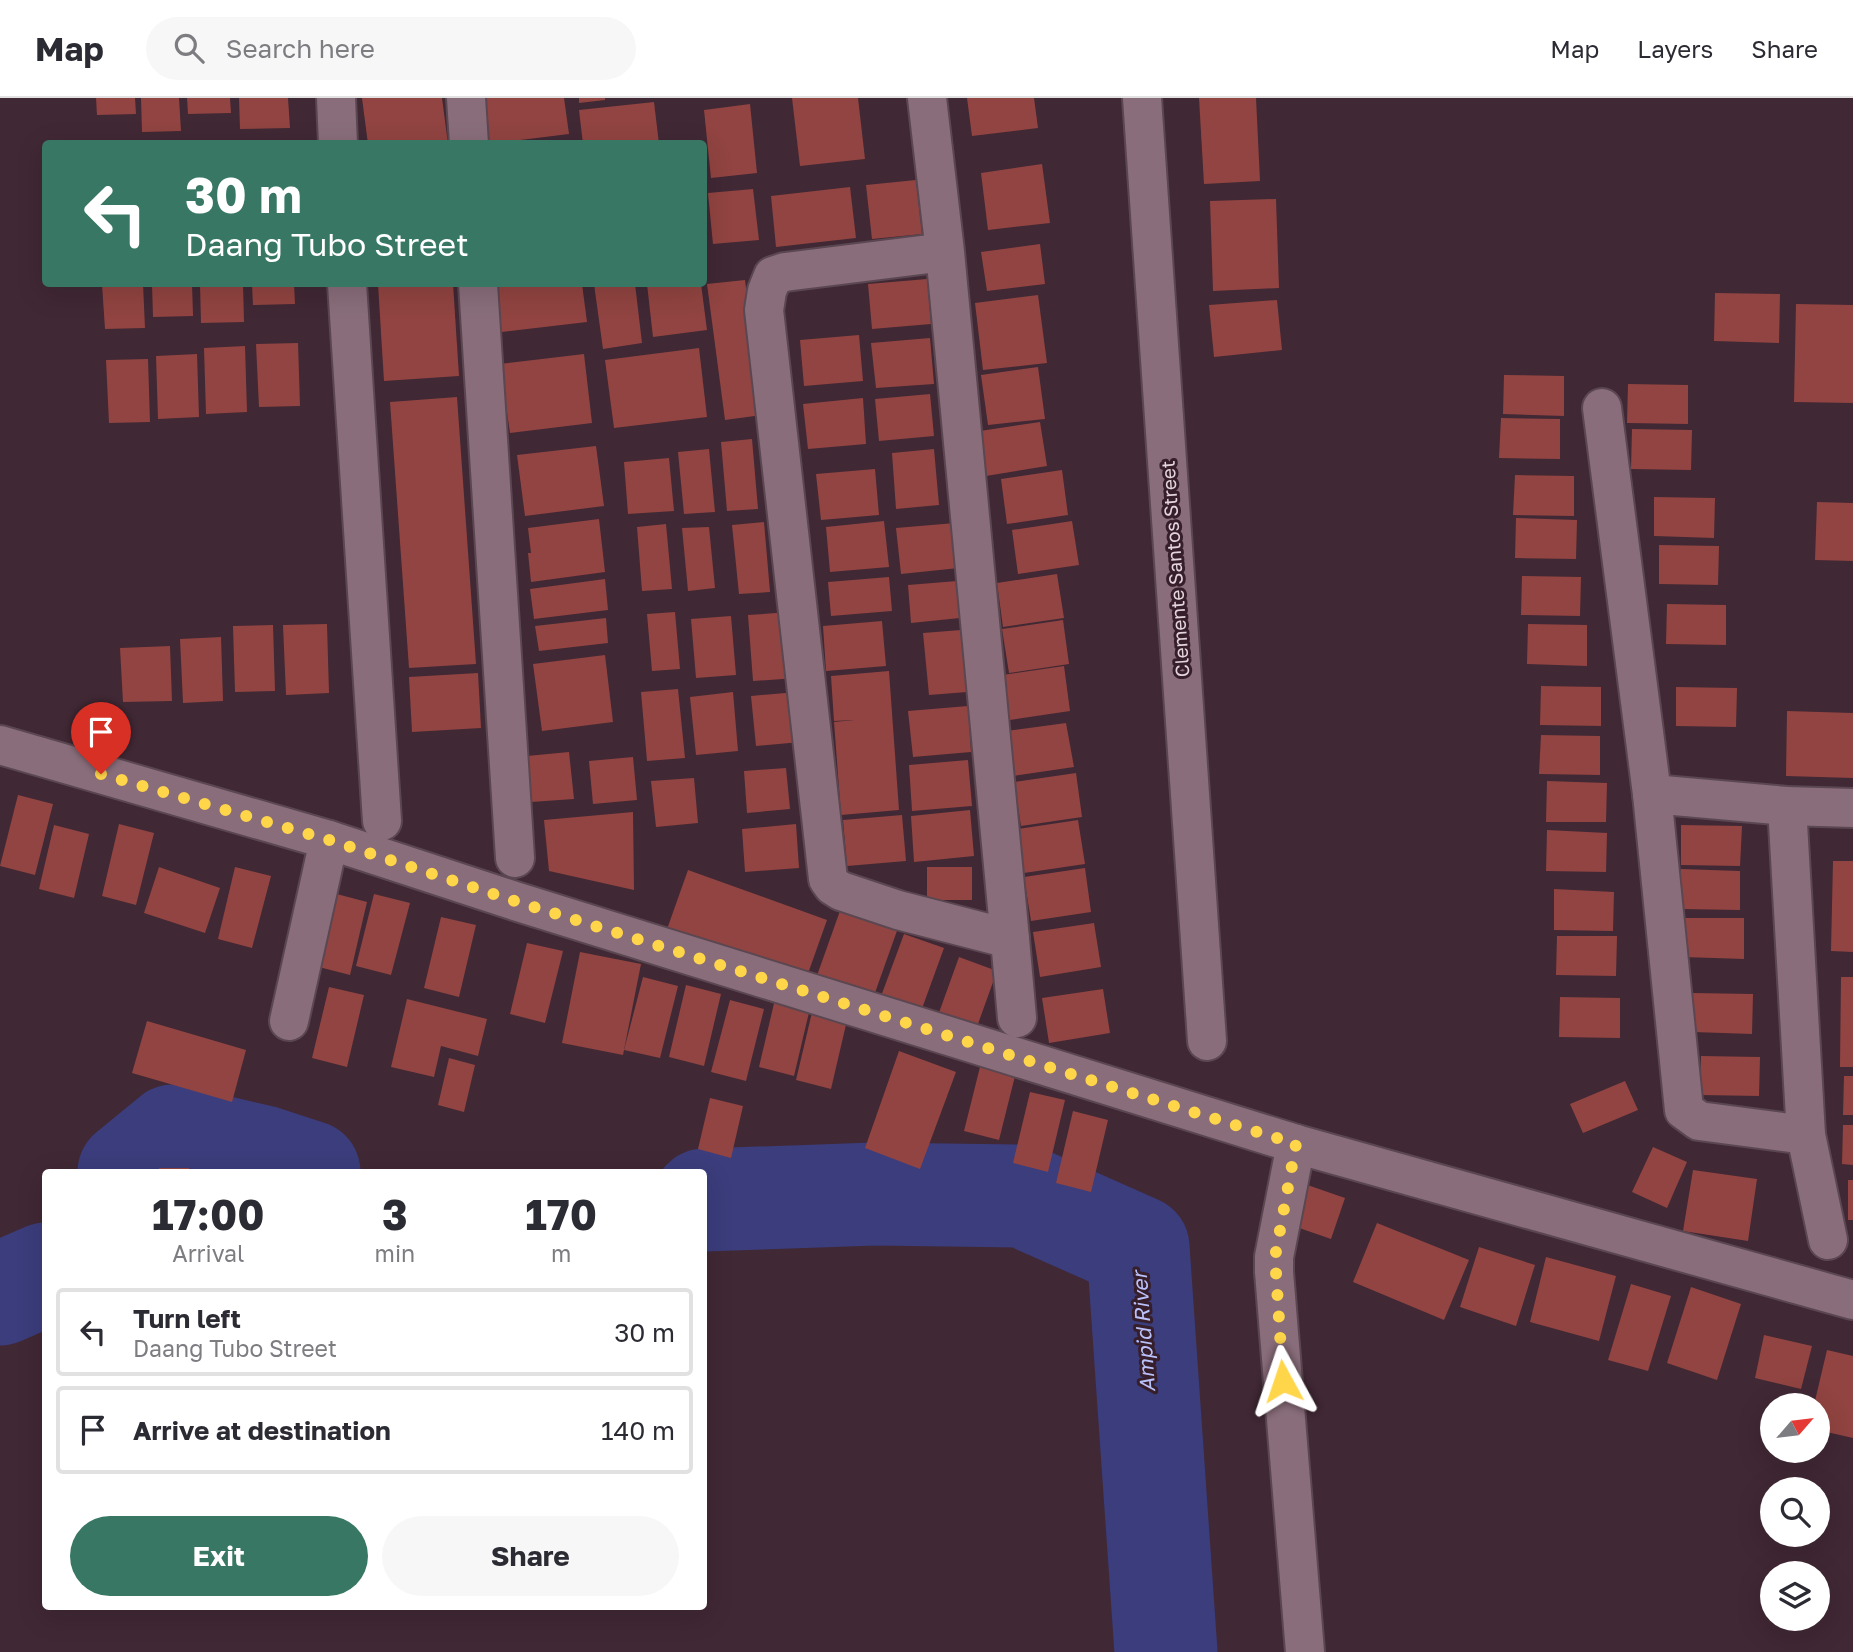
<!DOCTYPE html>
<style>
body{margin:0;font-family:"Golos Text",sans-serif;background:#f7f7f7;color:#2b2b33;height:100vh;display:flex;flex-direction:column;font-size:26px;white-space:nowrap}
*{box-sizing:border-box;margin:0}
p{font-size:23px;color:#7c7c81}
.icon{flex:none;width:38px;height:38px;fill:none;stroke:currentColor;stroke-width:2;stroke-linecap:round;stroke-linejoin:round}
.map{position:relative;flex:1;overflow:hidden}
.sheet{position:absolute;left:42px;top:1071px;width:665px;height:441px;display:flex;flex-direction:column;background:#fff;border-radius:7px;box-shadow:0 7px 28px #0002}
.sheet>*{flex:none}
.hud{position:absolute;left:42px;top:42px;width:665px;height:147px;border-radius:7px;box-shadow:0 7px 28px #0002;background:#377763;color:#fff;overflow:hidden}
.needle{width:46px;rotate:62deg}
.fabs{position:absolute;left:1760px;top:1295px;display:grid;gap:14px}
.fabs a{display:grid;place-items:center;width:70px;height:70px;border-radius:50%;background:#fff;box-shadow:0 7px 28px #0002;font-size:35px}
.pin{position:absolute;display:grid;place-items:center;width:60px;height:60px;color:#fff;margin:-72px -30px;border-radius:50% 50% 50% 0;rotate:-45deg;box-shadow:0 0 7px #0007}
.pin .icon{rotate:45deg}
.me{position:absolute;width:77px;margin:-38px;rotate:355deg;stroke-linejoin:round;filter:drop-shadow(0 0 5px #0008)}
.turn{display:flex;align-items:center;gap:24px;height:147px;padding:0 28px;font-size:32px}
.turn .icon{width:91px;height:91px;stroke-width:2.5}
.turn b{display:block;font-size:49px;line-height:60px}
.eta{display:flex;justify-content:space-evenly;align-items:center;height:119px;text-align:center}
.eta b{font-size:42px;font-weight:700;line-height:49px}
.action{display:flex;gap:14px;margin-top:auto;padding:14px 28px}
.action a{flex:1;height:80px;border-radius:42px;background:#377763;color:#fff;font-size:28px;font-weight:700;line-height:80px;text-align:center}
.action a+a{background:#f7f7f7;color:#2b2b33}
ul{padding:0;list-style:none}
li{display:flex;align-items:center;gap:21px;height:88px;margin:0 14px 10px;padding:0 14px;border:4px solid #e1e1e2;border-radius:7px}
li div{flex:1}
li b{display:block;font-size:26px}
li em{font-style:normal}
header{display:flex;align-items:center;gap:42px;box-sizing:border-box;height:98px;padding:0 35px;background:#fff;border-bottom:2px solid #e1e1e2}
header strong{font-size:33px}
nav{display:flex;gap:38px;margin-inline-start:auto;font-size:24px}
.search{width:490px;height:63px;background:#f7f7f7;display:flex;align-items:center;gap:18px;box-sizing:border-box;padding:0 24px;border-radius:38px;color:#7c7c81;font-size:26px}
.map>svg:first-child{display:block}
</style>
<header>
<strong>Map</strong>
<div class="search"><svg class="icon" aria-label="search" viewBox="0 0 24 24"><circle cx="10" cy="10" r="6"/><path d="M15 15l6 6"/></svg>Search here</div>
<nav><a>Map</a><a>Layers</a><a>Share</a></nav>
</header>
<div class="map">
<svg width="1853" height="1554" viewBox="0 0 1853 1554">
<rect width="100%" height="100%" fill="#402834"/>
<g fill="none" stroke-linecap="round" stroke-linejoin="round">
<g stroke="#3b3d7c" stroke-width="103">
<polyline points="129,1074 173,1038 263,1059 309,1074"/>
<polyline points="704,1102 875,1096 1023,1098 1138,1149 1166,1554"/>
<polyline points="0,1196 46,1176"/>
</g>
</g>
<g fill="#914441">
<polygon points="96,0 135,0 136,16 97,17"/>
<polygon points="141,0 179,0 181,33 142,34"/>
<polygon points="187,0 230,0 231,15 188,16"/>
<polygon points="239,0 288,0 290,30 240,31"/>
<polygon points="362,0 442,0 448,46 368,46"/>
<polygon points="482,0 564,0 569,36 488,46"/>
<polygon points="579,0 605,0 605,2 579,5"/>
<polygon points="792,0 858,0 865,61 800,68"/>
<polygon points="967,0 1034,0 1038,30 972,38"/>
<polygon points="1199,0 1256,0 1260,83 1204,86"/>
<polygon points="654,4 659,46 583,46 579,12"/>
<polygon points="750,6 757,75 711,80 704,12"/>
<polygon points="1042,66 1050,125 988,132 981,75"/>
<polygon points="916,82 922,136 872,141 866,87"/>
<polygon points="850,89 856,140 776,149 771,98"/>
<polygon points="753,91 759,142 713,146 708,95"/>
<polygon points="1276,101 1279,190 1213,193 1210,103"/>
<polygon points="1040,146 1045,186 987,193 981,154"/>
<polygon points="927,181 931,226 872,231 868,186"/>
<polygon points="745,182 762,317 725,322 707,186"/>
<polygon points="102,186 143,186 145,230 105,231"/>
<polygon points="152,186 192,186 193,218 153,219"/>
<polygon points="200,186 243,186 244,224 201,225"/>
<polygon points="252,186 294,186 295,206 253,207"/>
<polygon points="378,186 453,186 459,278 384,283"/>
<polygon points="495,186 582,186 587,224 502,234"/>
<polygon points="594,186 635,186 642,245 603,251"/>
<polygon points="647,186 701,186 707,232 653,239"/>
<polygon points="1715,195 1780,196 1779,245 1714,243"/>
<polygon points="1038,197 1047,265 983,272 975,205"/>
<polygon points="1277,202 1282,252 1214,259 1209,207"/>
<polygon points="1796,206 1853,207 1853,305 1794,304"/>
<polygon points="859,237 863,283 804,288 800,242"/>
<polygon points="930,240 934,286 876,290 871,245"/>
<polygon points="298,245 300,308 259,309 256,246"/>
<polygon points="245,248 247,314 206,316 204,250"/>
<polygon points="699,250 707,319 614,330 605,262"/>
<polygon points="197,256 199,319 158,321 156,258"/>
<polygon points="584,256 592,325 510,335 500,266"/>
<polygon points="148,261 150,324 109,325 106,262"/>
<polygon points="1038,269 1045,321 988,327 981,277"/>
<polygon points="1504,277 1564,278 1564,318 1503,316"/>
<polygon points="1628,286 1688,287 1688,326 1627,325"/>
<polygon points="930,296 934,338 879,343 875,301"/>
<polygon points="457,299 476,566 409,570 390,304"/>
<polygon points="863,300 866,346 808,351 803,306"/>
<polygon points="1501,320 1560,321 1560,361 1499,360"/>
<polygon points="1040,324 1047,368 986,378 980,333"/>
<polygon points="1632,331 1692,332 1691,372 1631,371"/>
<polygon points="752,341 758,411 727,413 721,344"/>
<polygon points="596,348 604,408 525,418 517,357"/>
<polygon points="709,351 715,414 684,416 678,354"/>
<polygon points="934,351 939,407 896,411 892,355"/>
<polygon points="669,360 674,413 628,416 624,364"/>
<polygon points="875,371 879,417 821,422 816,376"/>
<polygon points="1062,372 1068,417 1007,426 1001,381"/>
<polygon points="1515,377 1574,378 1574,418 1513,417"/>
<polygon points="1654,399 1715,400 1714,440 1654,438"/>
<polygon points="1817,404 1853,405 1853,463 1815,462"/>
<polygon points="1516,420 1577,422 1576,461 1515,460"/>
<polygon points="599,421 605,474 531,484 528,455 531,455 528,430"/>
<polygon points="884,423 889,469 830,474 826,429"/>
<polygon points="1072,423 1079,467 1018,476 1012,432"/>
<polygon points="764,424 770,494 739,496 732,427"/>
<polygon points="955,425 959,470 901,476 896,430"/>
<polygon points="666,426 672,491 642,493 637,429"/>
<polygon points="709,429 715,490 688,493 682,430"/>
<polygon points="1659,447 1719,448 1718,487 1659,486"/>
<polygon points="1057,476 1064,520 1003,529 997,485"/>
<polygon points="1522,478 1581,479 1580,518 1521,517"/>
<polygon points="889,479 892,513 831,518 828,484"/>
<polygon points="605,481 608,512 534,521 530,491"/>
<polygon points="957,483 960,520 911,525 908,487"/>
<polygon points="1667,506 1726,507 1726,547 1666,546"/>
<polygon points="675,514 680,571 652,573 647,516"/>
<polygon points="791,514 797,580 753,583 748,517"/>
<polygon points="731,518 736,577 696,580 691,521"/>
<polygon points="606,520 608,545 539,553 535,528"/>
<polygon points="1063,522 1069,566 1009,575 1002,531"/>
<polygon points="882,523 886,568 826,573 823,528"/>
<polygon points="327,526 329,595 286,597 283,527"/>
<polygon points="1528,526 1587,527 1587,568 1527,566"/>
<polygon points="273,527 275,593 235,594 233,528"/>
<polygon points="961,532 967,594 929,597 923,535"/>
<polygon points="221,539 223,603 183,605 180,541"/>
<polygon points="170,548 172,603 123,604 120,550"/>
<polygon points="605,557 613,624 542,633 533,566"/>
<polygon points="1064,568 1070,613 1010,622 1002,577"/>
<polygon points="889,573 899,712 841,717 834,624 854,622 834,623 831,578"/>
<polygon points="478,575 481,630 412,634 409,579"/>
<polygon points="1541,588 1601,589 1601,628 1540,627"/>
<polygon points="1676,589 1737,590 1736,629 1676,628"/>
<polygon points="678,591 685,660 647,663 641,594"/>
<polygon points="733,594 738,653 696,657 690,599"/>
<polygon points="797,594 801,644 756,648 751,598"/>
<polygon points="968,608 971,654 913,659 908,613"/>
<polygon points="1787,613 1853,615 1853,680 1786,678"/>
<polygon points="1066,625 1074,669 1013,678 1006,633"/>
<polygon points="1541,637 1600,638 1600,677 1539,676"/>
<polygon points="569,654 574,701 531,704 527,658"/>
<polygon points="633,659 637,702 593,706 589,663"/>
<polygon points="968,662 972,708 912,713 909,667"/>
<polygon points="786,670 790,711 747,715 744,673"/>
<polygon points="1076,675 1082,719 1021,728 1014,684"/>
<polygon points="694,680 698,725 656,729 651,683"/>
<polygon points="1547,683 1607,685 1606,724 1546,724"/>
<polygon points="18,697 53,706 35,777 0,768"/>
<polygon points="970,712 974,758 914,764 911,718"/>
<polygon points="633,714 634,792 549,773 544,722"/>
<polygon points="902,717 906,763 847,768 843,722"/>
<polygon points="1078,722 1085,766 1024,775 1018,731"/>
<polygon points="119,726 154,735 136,807 102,798"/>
<polygon points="796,726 799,770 745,774 742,731"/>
<polygon points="54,727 89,736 74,800 39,791"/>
<polygon points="1681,727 1742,728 1740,768 1681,767"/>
<polygon points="1547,732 1607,735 1606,774 1546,773"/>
<polygon points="1833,763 1853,763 1853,854 1831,853"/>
<polygon points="159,769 220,790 205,835 144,815"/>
<polygon points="235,769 271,778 252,850 218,841"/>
<rect x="927" y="769" width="45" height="33"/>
<polygon points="1085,770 1091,814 1031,823 1024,779"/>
<polygon points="1681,771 1740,773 1740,812 1680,811"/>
<polygon points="688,772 827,822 805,884 666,834"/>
<polygon points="1554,791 1614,794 1613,833 1554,832"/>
<polygon points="333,795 367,804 350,877 315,868"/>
<polygon points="374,796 410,805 391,877 356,868"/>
<polygon points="841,810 898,830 871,906 814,886"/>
<polygon points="441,819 476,827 459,899 424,890"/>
<polygon points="1684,820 1744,820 1744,861 1683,859"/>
<polygon points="1094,825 1101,869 1040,879 1033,834"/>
<polygon points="904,836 944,850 920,916 880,901"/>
<polygon points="1557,838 1617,838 1616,878 1556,877"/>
<polygon points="527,845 563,853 545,925 510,916"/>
<polygon points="580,854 641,866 623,957 562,945"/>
<polygon points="959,859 997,873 974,937 936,923"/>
<polygon points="643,879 678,888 660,960 624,952"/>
<polygon points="1841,879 1853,879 1853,969 1840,969"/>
<polygon points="686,887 721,896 704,968 669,959"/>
<polygon points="329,889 364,897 347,969 312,960"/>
<polygon points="1103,891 1110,935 1049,945 1042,900"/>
<polygon points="1693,895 1753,896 1752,936 1693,934"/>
<polygon points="776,897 811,906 794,978 759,969"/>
<polygon points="1560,899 1620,900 1620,940 1559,939"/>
<polygon points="407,901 487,921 478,958 441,948 434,979 391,969"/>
<polygon points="730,902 764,911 746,983 711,974"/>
<polygon points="813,910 848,918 831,991 796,982"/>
<polygon points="147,923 246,952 232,1004 132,975"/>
<polygon points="899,953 956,974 920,1071 865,1050"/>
<polygon points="1701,958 1760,959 1759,998 1700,997"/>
<polygon points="449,960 475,967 464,1014 438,1007"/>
<polygon points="982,961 1017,970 999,1042 964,1033"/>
<polygon points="1844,978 1853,978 1853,1017 1843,1017"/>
<polygon points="1625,983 1638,1012 1583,1035 1570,1006"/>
<polygon points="1030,994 1065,1002 1048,1074 1013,1065"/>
<polygon points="710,1000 743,1008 731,1060 698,1051"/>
<polygon points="1073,1013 1108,1022 1091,1094 1056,1085"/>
<polygon points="1843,1027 1853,1027 1853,1067 1842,1066"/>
<polygon points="1653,1049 1687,1064 1667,1110 1632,1094"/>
<rect x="159" y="1070" width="30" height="4"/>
<polygon points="1693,1072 1757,1081 1748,1143 1683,1133"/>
<rect x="1848" y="1082" width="5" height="40"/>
<polygon points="1296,1083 1345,1100 1331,1141 1282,1124"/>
<polygon points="1377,1125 1469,1162 1444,1222 1353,1184"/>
<polygon points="1479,1149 1535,1167 1516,1228 1460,1209"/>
<polygon points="1546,1159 1616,1178 1599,1243 1530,1224"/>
<polygon points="1631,1186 1671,1198 1648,1273 1608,1262"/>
<polygon points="1691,1189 1741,1206 1717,1282 1667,1265"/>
<polygon points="1764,1237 1812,1248 1801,1291 1755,1280"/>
<polygon points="1827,1252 1853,1258 1853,1340 1818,1332 1818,1307 1814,1307"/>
</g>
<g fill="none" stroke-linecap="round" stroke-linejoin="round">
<defs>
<g id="street">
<polyline points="336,0 338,46"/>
<polyline points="466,0 469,46"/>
<polyline points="927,0 945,154 1010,841 898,812 841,793 833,788 828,781 764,212 767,193 773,178 785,174 945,154"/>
<polyline points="1142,0 1207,943"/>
<polyline points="347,186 382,723"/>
<polyline points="478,186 515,760"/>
<polyline points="1602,310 1652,696 1684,1012 1699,1023 1806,1037"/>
<polyline points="0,647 329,742 518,804 1296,1046 1853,1202"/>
<polyline points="1652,696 1787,708 1853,710"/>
<polyline points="1787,708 1806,1037 1828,1142"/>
<polyline points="1010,841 1017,920"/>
<polyline points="289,923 329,742"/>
<polyline points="1296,1046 1274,1159 1274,1174 1305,1554"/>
</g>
</defs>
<use href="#street" stroke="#5b4751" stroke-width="42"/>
<use href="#street" stroke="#896d7a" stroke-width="38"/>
</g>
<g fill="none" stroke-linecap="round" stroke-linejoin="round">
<polyline stroke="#ffd54a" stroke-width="12" stroke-dasharray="0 21.6" points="101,676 329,742 518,804 1296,1046 1275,1159 1283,1283"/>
</g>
<g text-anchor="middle" stroke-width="6" stroke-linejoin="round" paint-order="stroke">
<g font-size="19" fill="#e4d4db" stroke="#361e2a">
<text transform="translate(1175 471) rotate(-94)" y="7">Clemente Santos Street</text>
</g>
<g font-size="21" font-style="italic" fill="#bac1fa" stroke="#361e2a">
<text transform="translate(1144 1234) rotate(-94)" y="7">Ampid River</text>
</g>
</g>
</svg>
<div class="fabs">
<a><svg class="needle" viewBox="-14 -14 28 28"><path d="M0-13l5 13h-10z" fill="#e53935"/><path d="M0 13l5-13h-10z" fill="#7c7c81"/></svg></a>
<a><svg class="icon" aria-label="search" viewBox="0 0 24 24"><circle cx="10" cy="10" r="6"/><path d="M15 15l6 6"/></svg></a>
<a><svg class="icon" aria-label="layers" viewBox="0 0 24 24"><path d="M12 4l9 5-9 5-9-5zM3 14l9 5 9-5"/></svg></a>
</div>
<div class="pin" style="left:101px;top:676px;background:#d93025"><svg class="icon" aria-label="arrive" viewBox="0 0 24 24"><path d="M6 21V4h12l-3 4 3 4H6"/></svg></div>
<svg class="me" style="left:1283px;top:1283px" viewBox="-20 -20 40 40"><path d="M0-17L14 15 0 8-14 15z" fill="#ffd54a" stroke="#fff" stroke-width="4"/></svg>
<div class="hud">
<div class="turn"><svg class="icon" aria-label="left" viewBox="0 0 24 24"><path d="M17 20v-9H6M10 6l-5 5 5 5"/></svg><div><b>30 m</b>Daang Tubo Street</div></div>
</div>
<section class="sheet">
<div class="eta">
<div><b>17:00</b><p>Arrival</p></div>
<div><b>3</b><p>min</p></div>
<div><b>170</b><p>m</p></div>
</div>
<ul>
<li><svg class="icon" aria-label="left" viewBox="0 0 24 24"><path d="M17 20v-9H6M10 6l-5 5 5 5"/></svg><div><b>Turn left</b><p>Daang Tubo Street</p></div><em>30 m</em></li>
<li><svg class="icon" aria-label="arrive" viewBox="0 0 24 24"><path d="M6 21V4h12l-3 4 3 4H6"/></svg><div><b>Arrive at destination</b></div><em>140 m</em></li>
</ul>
<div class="action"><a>Exit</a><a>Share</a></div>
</section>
</div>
